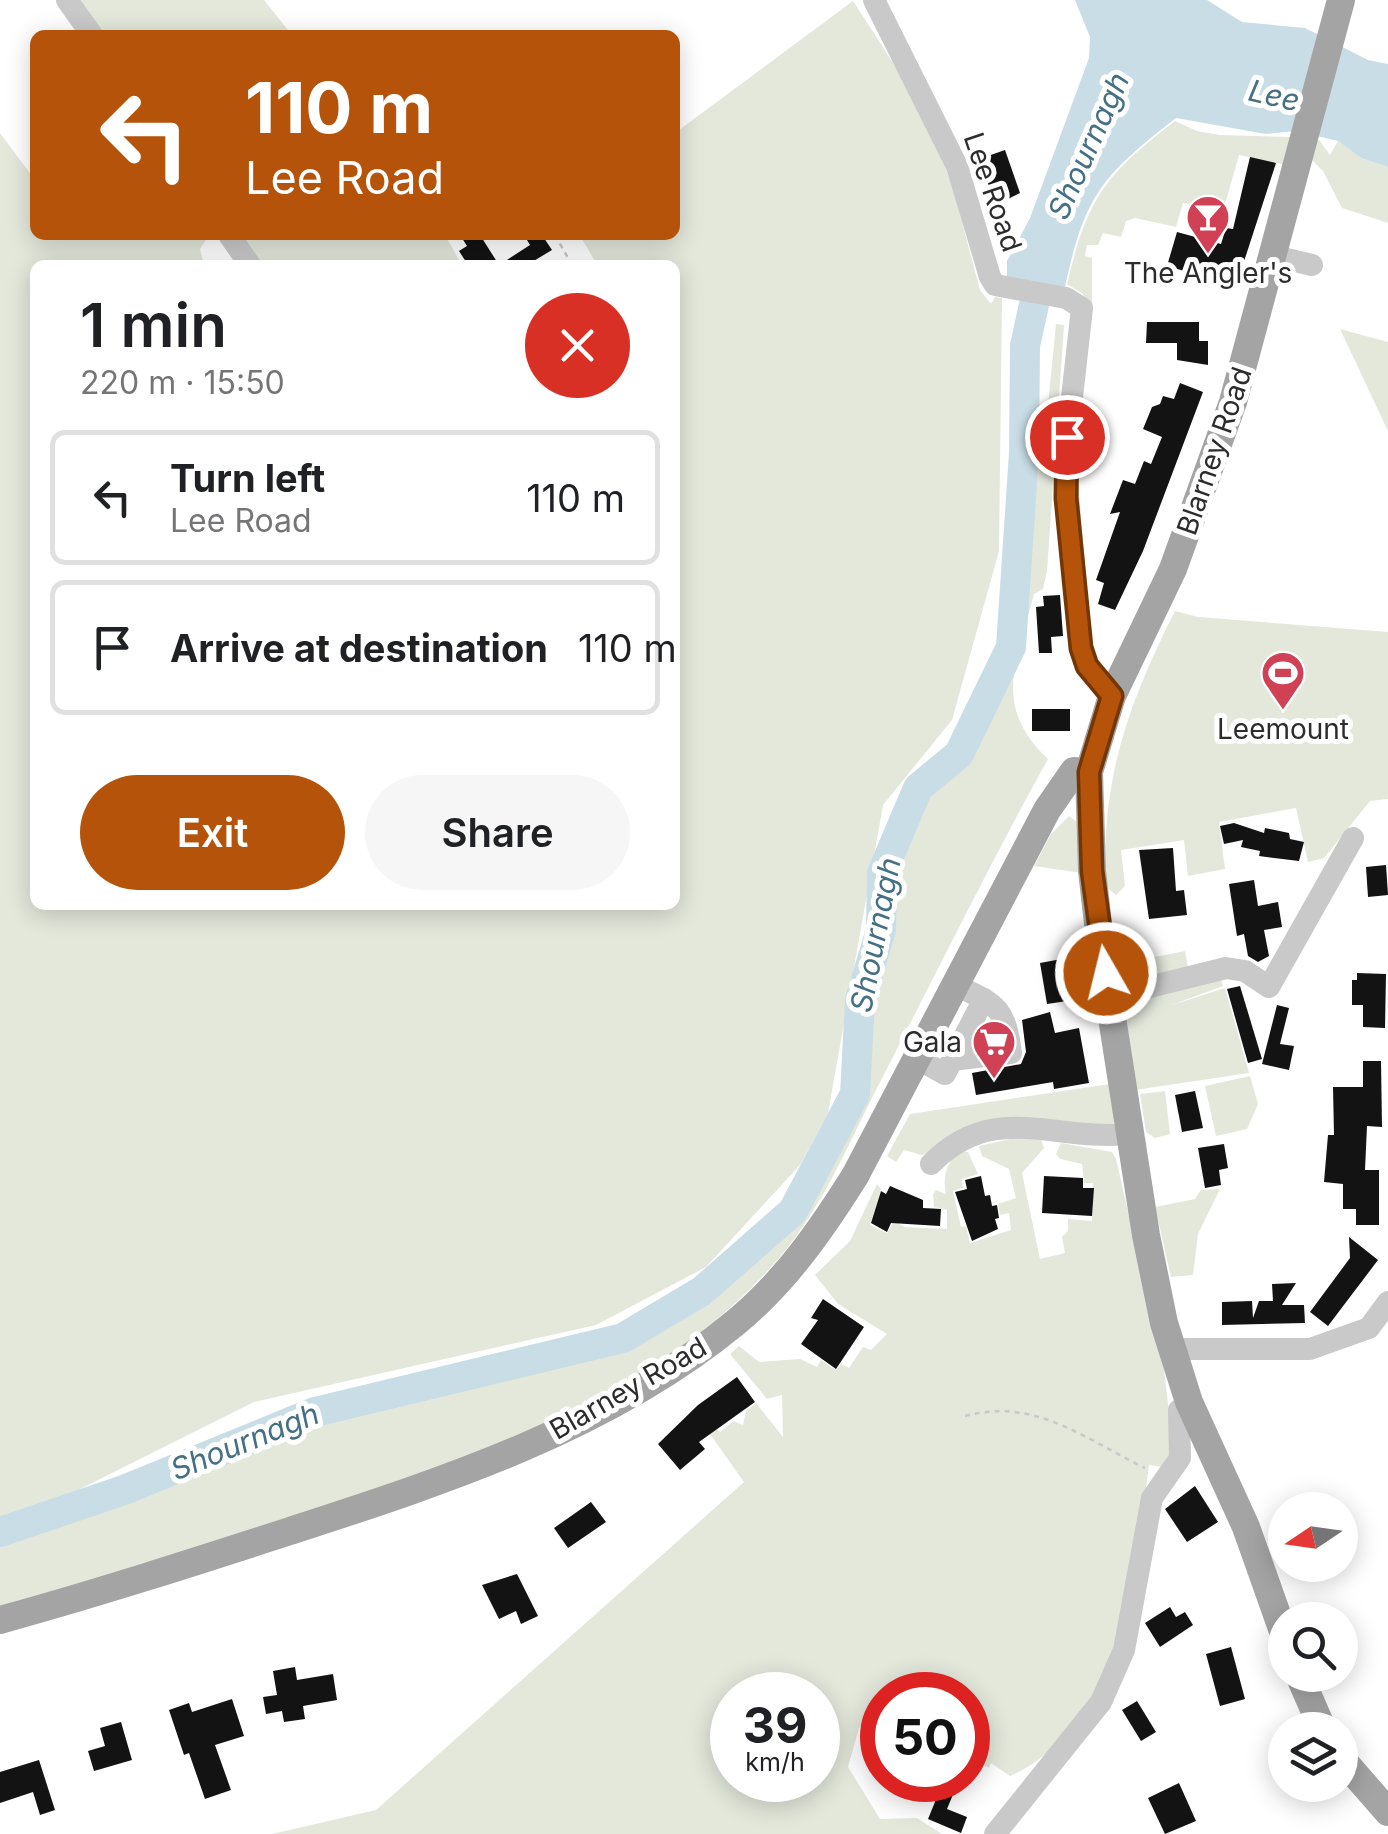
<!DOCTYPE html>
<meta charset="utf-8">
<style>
body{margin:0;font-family:Inter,sans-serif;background:#f6f6f6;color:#202124;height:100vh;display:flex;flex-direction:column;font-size:38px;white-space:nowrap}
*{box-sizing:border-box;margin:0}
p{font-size:32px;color:#757577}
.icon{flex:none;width:55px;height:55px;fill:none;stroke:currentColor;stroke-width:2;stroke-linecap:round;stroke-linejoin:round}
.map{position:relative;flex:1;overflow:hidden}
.drawer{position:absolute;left:30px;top:260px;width:650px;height:650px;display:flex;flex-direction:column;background:#fff;border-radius:15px;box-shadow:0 5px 25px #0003}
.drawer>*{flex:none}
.hud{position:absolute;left:30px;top:30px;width:650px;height:210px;border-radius:15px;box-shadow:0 5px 25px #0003;background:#b45309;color:#fff;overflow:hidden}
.needle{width:65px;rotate:257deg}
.buttons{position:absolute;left:1268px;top:1492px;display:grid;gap:20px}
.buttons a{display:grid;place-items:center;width:90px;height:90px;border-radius:50%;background:#fff;box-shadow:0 5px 25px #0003;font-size:50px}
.speed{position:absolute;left:710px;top:1672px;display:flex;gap:20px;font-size:50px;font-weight:700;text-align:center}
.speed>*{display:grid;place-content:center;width:130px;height:130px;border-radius:50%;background:#fff;box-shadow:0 5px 25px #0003;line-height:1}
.speed small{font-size:25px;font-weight:400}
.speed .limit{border:15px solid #d22;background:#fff;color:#111}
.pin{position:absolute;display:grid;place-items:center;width:85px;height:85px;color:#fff;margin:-42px;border:5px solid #fff;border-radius:50%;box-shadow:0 2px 10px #0007}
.me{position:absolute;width:110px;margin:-55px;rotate:352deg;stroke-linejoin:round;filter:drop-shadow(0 0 8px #0008)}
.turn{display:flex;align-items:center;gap:35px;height:210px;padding:0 50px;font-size:45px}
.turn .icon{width:130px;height:130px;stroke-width:2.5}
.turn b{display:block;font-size:70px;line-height:85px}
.round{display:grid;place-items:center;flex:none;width:105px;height:105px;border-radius:52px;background:#f6f6f6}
.overview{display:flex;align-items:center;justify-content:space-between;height:170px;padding:0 50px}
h1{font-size:60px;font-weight:600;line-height:75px}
.cta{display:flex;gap:20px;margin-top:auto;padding:20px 50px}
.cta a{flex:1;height:115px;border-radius:60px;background:#b45309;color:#fff;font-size:40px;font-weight:600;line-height:115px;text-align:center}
.cta a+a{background:#f6f6f6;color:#202124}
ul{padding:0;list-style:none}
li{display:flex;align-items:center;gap:30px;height:135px;margin:0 20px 15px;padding:0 30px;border:5px solid #e0e0e0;border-radius:15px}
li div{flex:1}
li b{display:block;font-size:38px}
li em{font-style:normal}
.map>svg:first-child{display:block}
</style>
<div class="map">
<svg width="1388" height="1834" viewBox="0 0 1388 1834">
<rect width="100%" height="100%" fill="#fff"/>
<g fill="#e3e8db" fill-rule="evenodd">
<polygon points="65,0 264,0 292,35 89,35"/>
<polygon points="853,1 921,106 952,184 980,290 991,304 995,297 1002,298 999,551 952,720 883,805 828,1113 800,1165 706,1267 596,1325 254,1402 40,1509 0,1525 0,133 35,180 35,235 209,235 200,249 204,265 35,265 35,905 675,905 675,265 597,265 580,235 675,235 675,133"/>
<path d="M1175,121L1197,131L1220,135L1292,137L1286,165L1239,155L1224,208L1183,203L1176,227L1135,218L1126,221L1121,237L1103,233L1098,245H1087L1085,256L1092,258V312H1088L1083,294L1067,284C1088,197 1105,175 1175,121Z"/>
<polygon points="1319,140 1330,155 1338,141 1361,158 1388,167 1388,223 1342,208 1323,171 1311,159 1312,144"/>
<polygon points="229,235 445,235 462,265 250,265"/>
<path d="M1056,324L1064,325L1047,571L1043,589L1034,594C1017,660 991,706 1048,759C988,867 934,978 877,1088C847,1147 822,1208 779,1258C672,1384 513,1441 362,1494C242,1535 122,1572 0,1606V1536L128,1495L293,1426L655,1331L794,1219L858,1098L892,916L890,874L922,792L961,757L992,703L1014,648L1033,485L1044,446Z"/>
<polygon points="1340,329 1388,342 1388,431"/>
<path d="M1175,611L1198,617L1388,632V799L1370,801L1324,858L1308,862L1296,808L1219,822L1225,869L1188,876L1184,840L1121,850L1125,886L1116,895L1106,887C1100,782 1128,704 1175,611Z"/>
<polygon points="1069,816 1078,823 1082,873 1034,866 1051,834"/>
<polygon points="1185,951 1188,968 1131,986 1120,983 1119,964"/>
<polygon points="1221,980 1223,986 1169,1006 1225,988 1249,1073 1135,1090 1123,1003"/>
<polygon points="1250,1076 1258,1104 1247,1129 1216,1136 1205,1086"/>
<polygon points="1110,1084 1116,1119 1112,1127 1033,1121 922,1155 904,1150 896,1162 887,1156 910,1114"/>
<polygon points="1165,1091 1170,1134 1155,1138 1146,1132 1140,1094"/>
<path d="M1015,1138L1041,1140L1044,1148L1022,1173L1040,1259L1065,1253L1062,1237L1068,1231V1219L1092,1221L1093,1183H1084L1082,1164L1060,1159L1056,1154L1061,1143L1112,1152L1116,1159L1164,1370L1173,1446L1163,1467L1149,1465C1136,1568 1119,1729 1010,1776L991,1763L989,1768L973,1760L975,1745L968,1736V1695H882V1707L859,1728L848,1767L880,1819L917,1818L942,1834H272L376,1810L744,1482L695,1413L700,1409L720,1432L733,1421L743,1425L746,1411L756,1403L783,1437L782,1395L767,1399L730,1354L739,1346L759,1362L800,1359L817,1367L821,1360L836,1370L841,1364L849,1368L863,1347L871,1350L887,1334L838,1304L815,1275L850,1241L877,1184L881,1189L870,1225L887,1233L894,1221L905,1227L947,1229V1210L934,1207L933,1194L936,1190L946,1194C942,1177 947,1163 959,1150L968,1152L978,1174L962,1179L963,1188L953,1191L961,1227L966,1226L970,1243L1011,1230L1009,1213L1000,1215L998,1204L1016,1198L1009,1169L982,1156L979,1146ZM732,1695H818V1780H732Z"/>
<polygon points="1220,1189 1198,1234 1193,1275 1171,1277 1155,1207 1195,1199 1201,1190"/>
</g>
<path fill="#c9dde6" d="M1075,0H1207L1242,22L1305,28L1368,60L1388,64V167L1361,158L1338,141L1296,131L1266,134L1176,118C1103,175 1085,194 1065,287L1007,278V261L1030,218L1089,58L1090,37Z"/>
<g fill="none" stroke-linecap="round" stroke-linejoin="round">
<polyline stroke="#c9dde6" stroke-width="30" points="0,1532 124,1490 315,1412 623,1338 702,1291 793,1211 855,1094 860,1000 881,930 882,873 918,788 959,754 1011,647 1024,453 1025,346 1043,263"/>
</g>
<g fill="#131313">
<polygon points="1005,150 1020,193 996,205 979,159"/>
<polygon points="1250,157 1276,163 1236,286 1167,266 1177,232 1221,244 1226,228 1233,229"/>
<polygon points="460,235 480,235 499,265 530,245 524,235 542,235 552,250 527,265 468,265 459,251 467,246"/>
<polygon points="1147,322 1199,322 1199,341 1208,341 1208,365 1177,360 1177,343 1146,343"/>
<polygon points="1180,383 1203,392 1143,551 1115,610 1098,604 1104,583 1096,580 1120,512 1110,514 1123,480 1135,484 1144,461 1151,464 1162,437 1143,429 1152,407 1160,404 1163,396 1174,399"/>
<polygon points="1060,595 1063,636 1051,637 1052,653 1039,653 1036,607 1044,606 1043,596"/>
<rect x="1032" y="709" width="38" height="22"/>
<polygon points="1234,823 1264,833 1265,828 1289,833 1290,839 1304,842 1299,861 1259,856 1260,851 1241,847 1243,840 1224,844 1220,826"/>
<polygon points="1173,848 1176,891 1184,890 1187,915 1149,919 1139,850"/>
<polygon points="1386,865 1388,895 1368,897 1366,867"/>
<polygon points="1254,880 1258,906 1278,902 1282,927 1264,930 1269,956 1258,962 1248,956 1244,934 1237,936 1229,884"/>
<polygon points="1067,958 1074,1000 1047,1004 1040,963"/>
<polygon points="1357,973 1386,974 1385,1028 1363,1027 1363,1005 1352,1005 1352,980 1357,980"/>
<polygon points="1240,986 1262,1059 1248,1063 1227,989"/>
<polygon points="1277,1005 1289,1008 1280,1044 1294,1046 1289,1070 1262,1064"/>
<polygon points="1050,1012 1055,1033 1079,1028 1089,1083 1054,1089 1053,1082 976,1095 972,1073 1021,1064 1026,1052 1022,1020"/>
<polygon points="1363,1061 1381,1061 1382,1127 1367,1126 1365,1170 1379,1170 1379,1225 1356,1225 1356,1209 1343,1209 1343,1184 1324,1182 1328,1135 1334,1135 1333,1087 1363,1087"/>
<polygon points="1195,1091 1203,1128 1182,1132 1175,1095"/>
<polygon points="1224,1144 1228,1168 1219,1170 1221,1185 1205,1188 1198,1148"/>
<polygon points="981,1176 985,1196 990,1195 992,1206 997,1205 999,1218 995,1219 998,1229 972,1241 955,1192 967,1189 965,1180"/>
<polygon points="1044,1176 1083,1178 1083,1188 1094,1188 1092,1216 1042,1213"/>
<polygon points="890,1186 923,1200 923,1208 941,1209 940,1226 891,1223 887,1232 871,1223 881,1191 886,1194"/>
<polygon points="1349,1237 1378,1260 1328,1326 1310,1312 1350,1258"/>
<polygon points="1296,1283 1282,1305 1304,1305 1305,1323 1222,1325 1222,1302 1252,1301 1253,1318 1259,1301 1273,1301 1272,1284"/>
<polygon points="823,1299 864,1327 836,1369 801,1344 818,1320 811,1318"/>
<polygon points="737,1377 755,1402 699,1442 705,1449 680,1470 658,1444 698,1405"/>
<polygon points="1195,1486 1218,1522 1187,1542 1165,1509"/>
<polygon points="591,1502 606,1522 568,1548 554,1528"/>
<polygon points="517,1574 538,1616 521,1624 516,1611 499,1619 482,1585"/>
<polygon points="1170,1607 1176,1617 1185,1612 1193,1625 1160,1647 1145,1623"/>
<polygon points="1231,1647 1245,1699 1220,1706 1206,1654"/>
<polygon points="295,1667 297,1680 333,1674 337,1700 303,1706 305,1719 284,1722 282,1711 266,1714 263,1697 277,1695 273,1671"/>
<polygon points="232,1699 244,1736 215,1745 231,1790 205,1799 189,1753 184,1755 169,1710 189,1703 192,1712"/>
<polygon points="1137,1701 1156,1732 1141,1741 1122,1710"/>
<polygon points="121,1722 132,1760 94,1771 88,1751 105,1746 100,1728"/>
<polygon points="39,1760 55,1810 40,1815 33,1792 0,1803 0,1772"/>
<polygon points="944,1780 959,1780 947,1809 967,1817 961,1833 928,1819"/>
<polygon points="1179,1783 1196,1821 1165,1834 1148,1798"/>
</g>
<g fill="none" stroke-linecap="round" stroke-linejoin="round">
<g stroke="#c9c9c9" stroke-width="2.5" stroke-dasharray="5 5" stroke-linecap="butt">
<polyline points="555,235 572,265"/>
<path d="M965,1416C1035,1397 1085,1439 1145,1468"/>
</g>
<g stroke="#c9c9c9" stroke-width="22">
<polyline points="67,0 92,35"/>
<polyline points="874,0 957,166 990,277 995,285 1066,298 1082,308 1065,460 1081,648 1087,666 1112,696"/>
<polyline points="229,235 250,265"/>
<polyline points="1274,256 1312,265"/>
<polyline points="1109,997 1226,968 1245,971 1269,987 1353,838"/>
<polyline points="916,1058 945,1074 984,999"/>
<path d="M952,1060L1011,1053C1005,1005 995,1004 953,984"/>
<path d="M931,1164C994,1100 1054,1142 1130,1134"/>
<polyline points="1170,1349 1310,1349 1369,1328 1388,1302"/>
<polyline points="995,1834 1101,1702 1124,1650 1152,1498 1180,1458 1179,1410 1189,1402"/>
</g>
<g stroke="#a4a4a4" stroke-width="28">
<path d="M0,1620C98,1593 194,1562 290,1531C444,1481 608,1428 735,1323C785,1282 821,1230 855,1176L1047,810L1074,771L1089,772"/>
<polyline points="1285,1637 1246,1527 1189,1402 1164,1323 1146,1235 1100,941 1092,871 1089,772 1112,696 1173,569 1233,402 1341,0"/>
<polyline points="1299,1675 1323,1730"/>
<polyline points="1340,1757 1388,1812"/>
</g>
</g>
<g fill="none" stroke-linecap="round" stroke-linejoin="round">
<defs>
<polyline id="route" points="1067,437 1066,498 1081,648 1087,666 1112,696 1089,772 1092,871 1106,973"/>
</defs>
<use href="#route" stroke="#753606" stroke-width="25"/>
<use href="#route" stroke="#b45309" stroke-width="18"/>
</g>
<defs>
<symbol id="bar-pin" viewBox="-11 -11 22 30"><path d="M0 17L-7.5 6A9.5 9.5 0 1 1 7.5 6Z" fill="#d04155" stroke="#fff"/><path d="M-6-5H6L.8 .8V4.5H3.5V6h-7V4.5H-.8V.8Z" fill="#fff"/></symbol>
<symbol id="stadium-pin" viewBox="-11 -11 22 30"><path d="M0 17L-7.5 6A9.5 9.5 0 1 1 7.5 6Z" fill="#d04155" stroke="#fff"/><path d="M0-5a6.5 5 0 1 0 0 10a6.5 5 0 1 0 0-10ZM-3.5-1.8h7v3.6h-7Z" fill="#fff"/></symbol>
<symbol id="supermarket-pin" viewBox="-11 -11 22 30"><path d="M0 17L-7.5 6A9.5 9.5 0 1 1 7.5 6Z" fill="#d04155" stroke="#fff"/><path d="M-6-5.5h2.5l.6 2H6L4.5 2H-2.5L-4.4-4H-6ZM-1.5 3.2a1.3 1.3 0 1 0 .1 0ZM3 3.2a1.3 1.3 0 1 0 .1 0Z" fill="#fff"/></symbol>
</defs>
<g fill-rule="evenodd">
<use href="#bar-pin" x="1183" y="192" width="50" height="68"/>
<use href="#stadium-pin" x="1258" y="648" width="50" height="68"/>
<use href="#supermarket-pin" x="969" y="1017" width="50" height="68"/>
</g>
<g text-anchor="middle" stroke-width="10" stroke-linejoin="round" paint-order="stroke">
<g font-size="28" fill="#2c2c2c" stroke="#fff">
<text transform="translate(993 192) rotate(71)" y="10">Lee Road</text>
<text transform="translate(1214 451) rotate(-71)" y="10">Blarney Road</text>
<text transform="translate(628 1388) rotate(-30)" y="10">Blarney Road</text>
</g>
<g font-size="28" fill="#2c2c2c" stroke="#fff">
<text x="1208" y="283">The Angler's</text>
<text x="1283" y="739">Leemount</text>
<text x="962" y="1052" text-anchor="end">Gala</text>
</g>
<g font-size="30" font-style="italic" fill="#446f84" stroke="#fff">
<text transform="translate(1274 96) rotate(13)" y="10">Lee</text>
<text transform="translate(1089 146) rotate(-66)" y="10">Shournagh</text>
<text transform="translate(876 935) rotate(-79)" y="10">Shournagh</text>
<text transform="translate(245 1442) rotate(-22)" y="10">Shournagh</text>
</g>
</g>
</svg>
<div class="buttons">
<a><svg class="needle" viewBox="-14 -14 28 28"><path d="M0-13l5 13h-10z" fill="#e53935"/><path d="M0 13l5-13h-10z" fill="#757577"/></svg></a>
<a><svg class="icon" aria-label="search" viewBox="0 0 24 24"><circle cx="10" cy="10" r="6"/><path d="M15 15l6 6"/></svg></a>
<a><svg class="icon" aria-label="layers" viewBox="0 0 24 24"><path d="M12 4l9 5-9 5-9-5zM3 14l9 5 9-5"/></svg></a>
</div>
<div class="speed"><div>39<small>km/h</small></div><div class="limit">50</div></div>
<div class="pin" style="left:1067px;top:437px;background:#d93025"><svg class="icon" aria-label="arrive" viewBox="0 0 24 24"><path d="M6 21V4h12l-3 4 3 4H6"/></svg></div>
<svg class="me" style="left:1106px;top:973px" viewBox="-20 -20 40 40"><circle r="17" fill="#b45309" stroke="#fff" stroke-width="3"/><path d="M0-11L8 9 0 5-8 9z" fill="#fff"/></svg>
<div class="hud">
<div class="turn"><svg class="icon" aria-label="left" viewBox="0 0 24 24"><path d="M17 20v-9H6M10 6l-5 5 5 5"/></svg><div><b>110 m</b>Lee Road</div></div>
</div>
<section class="drawer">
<div class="overview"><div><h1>1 min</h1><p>220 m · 15:50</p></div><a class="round" style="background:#d93025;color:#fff"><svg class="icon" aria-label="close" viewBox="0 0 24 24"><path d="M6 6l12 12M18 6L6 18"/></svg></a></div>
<ul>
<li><svg class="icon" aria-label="left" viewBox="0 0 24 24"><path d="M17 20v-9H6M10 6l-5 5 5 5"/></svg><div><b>Turn left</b><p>Lee Road</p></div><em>110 m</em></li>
<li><svg class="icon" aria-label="arrive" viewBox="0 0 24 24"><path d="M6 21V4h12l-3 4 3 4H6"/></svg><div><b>Arrive at destination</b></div><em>110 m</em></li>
</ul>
<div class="cta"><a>Exit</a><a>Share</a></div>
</section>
</div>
